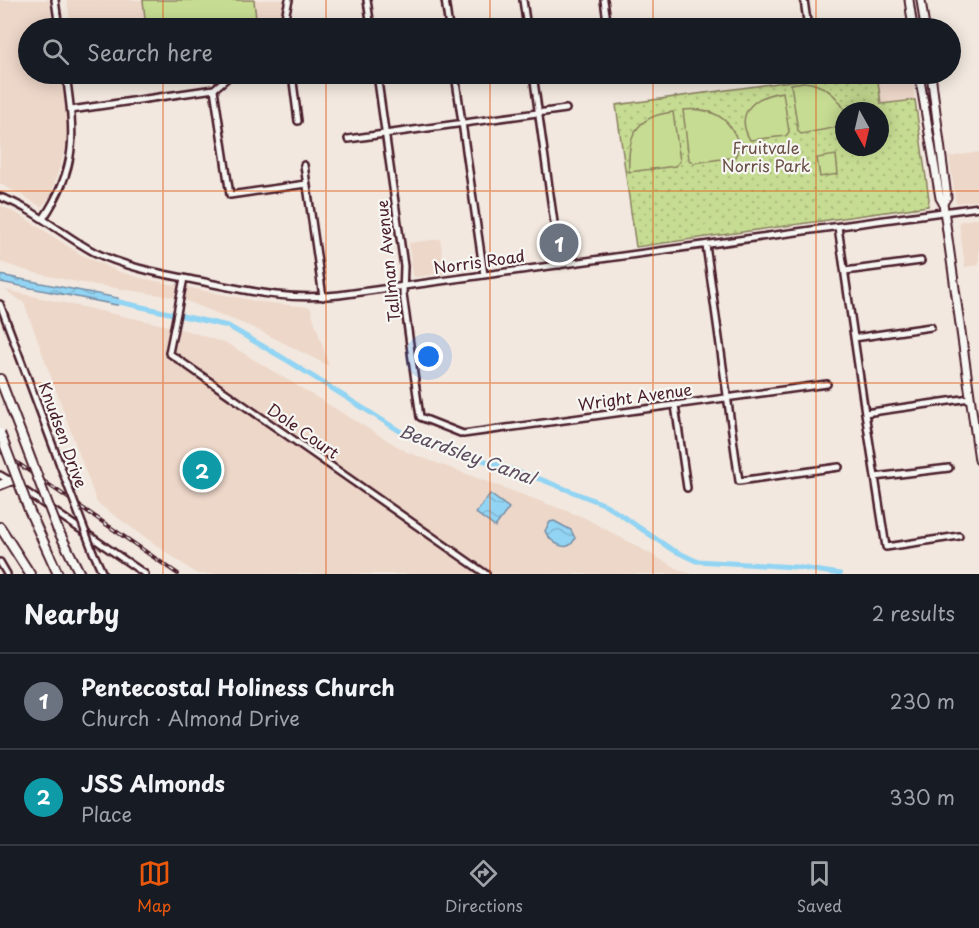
<!DOCTYPE html>
<meta charset="utf-8">
<style>
body{margin:0;font-family:"Playpen Sans",sans-serif;background:#20242c;color:#f1f3f6}
.compass{position:absolute;left:835px;top:102px;width:54px;height:54px;border-radius:50%;background:#171b24;box-shadow:0 3px 15px #0003;rotate:172deg}
.you{position:absolute;left:429px;top:357px;width:21px;height:21px;margin:-15px;border:4px solid #fff;border-radius:50%;background:#1a73e8;box-shadow:0 0 0 9px #1a73e833}
.badge{display:grid;place-items:center;width:39px;height:39px;border-radius:50%;background:#ea580c;color:#fff;font-size:20px;font-weight:700}
.pin{position:absolute;translate:-50% -50%;border:3px solid #fff;box-shadow:0 2px 6px #0006}
.list{margin:0;padding:0;list-style:none}
h2{display:flex;justify-content:space-between;align-items:center;height:78px;margin:0;padding:0 24px;font-size:26px}
h2 small{font-size:20px;font-weight:400;color:#9ea1a6}
.list li{display:grid;grid-template-columns:39px 1fr auto;gap:18px;align-items:center;box-sizing:border-box;height:96px;padding:0 24px;border-top:2px solid #363941}
.list b{display:block;font-size:22px;white-space:nowrap}
.list p{margin:0;font-size:20px;white-space:nowrap;color:#9ea1a6}
.list em{font-size:20px;font-style:normal;color:#9ea1a6}
.icon{flex:none;width:33px;height:33px;fill:none;stroke:currentColor;stroke-width:2;stroke-linecap:round;stroke-linejoin:round}
.map{position:relative;flex:none;width:979px;height:574px;overflow:hidden}
.search{position:absolute;background:#171b24;box-shadow:0 3px 15px #0003;left:18px;right:18px;top:18px;height:66px;display:flex;align-items:center;gap:15px;box-sizing:border-box;padding:0 21px;border-radius:33px;color:#9ea1a6;font-size:22px}
.sheet{height:270px;background:#171b24}
nav{display:flex;justify-content:space-around;align-items:center;box-sizing:border-box;height:84px;border-top:2px solid #363941;background:#171b24;font-size:16px;color:#9ea1a6}
nav a{display:grid;justify-items:center;gap:3px}
nav .on{color:#ea580c}
.map>svg:first-child{display:block}
.built{fill:#edd7c9}
.park{fill:url(#park-dots);stroke:#887e5e;stroke-width:1.5;fill-rule:evenodd}
.pitch{fill:#c6dc92;stroke:#887e5e;stroke-width:1.5}
.water{fill:url(#water-waves);stroke:#758ca3;stroke-width:1.5}
.lines{fill:none;stroke-linecap:round;stroke-linejoin:round}
.canal{stroke:#92d4f3;stroke-width:5}
.minor-casing{stroke:#4a1f2b;stroke-width:10}
.major-casing{stroke:#4a1f2b;stroke-width:11}
.highway-casing{stroke:#4a1f2b;stroke-width:12}
.minor{stroke:#f6f6f2;stroke-width:5}
.major{stroke:#f6f6f2;stroke-width:7}
.highway{stroke:#f6f6f2;stroke-width:8}
.rail-casing{stroke:#4a1f2b;stroke-width:4}
.rail{stroke:#f6f6f2;stroke-width:1.5;stroke-dasharray:4.5;stroke-linecap:butt}
.minor-bridge-casing{stroke:#4a1f2b;stroke-width:10;stroke-linecap:butt}
.highway-bridge-casing{stroke:#4a1f2b;stroke-width:12;stroke-linecap:butt}
.minor-bridge{stroke:#f6f6f2;stroke-width:5}
.highway-bridge{stroke:#f6f6f2;stroke-width:8}
.grid{fill:none;stroke:#e0560e;stroke-width:1.5;stroke-opacity:0.55}
.labels{text-anchor:middle;stroke-width:4.5;stroke-linejoin:round;paint-order:stroke}
.park-label{font-size:16px;fill:#694e45;stroke:#f6f6f2}
.street-label{font-size:16px;fill:#4a1f2b;stroke:#f6f6f2}
.water-label{font-size:18px;font-style:italic;fill:#5c4c5d;stroke:#f6f6f2}
</style>
<div class="map">
<svg width="979" height="574" viewBox="0 0 979 574">
<defs>
<pattern id="park-dots" width="8" height="8" patternUnits="userSpaceOnUse" patternTransform="scale(1.5)"><rect width="8" height="8" fill="#c6dc92"/><path d="M2 2h.1M6 6h.1" fill="none" stroke="#acbc7e" stroke-width="1.8" stroke-linecap="round"/></pattern>
<pattern id="water-waves" width="16" height="10" patternUnits="userSpaceOnUse" patternTransform="scale(1.5)"><rect width="16" height="10" fill="#92d4f3"/><path d="M0 5q4-4 8 0t8 0" fill="none" stroke="#7fb6d0"/></pattern>
</defs>
<rect width="100%" height="100%" fill="#f2e8df"/>
<filter id="ink" filterUnits="userSpaceOnUse"><feTurbulence type="fractalNoise" baseFrequency=".0167" numOctaves="2"/><feDisplacementMap in="SourceGraphic" scale="12" xChannelSelector="R" yChannelSelector="G"/><feConvolveMatrix kernelMatrix="1 2 1 2 8 2 1 2 1" color-interpolation-filters="sRGB"/></filter>
<g filter="url(#ink)">
<path class="built" d="M0,0H49L53,28H28V74H60L66,111L67,144L50,197L41,207L20,194L0,184Z
M67,0H289L293,28H71Z
M877,74H912L915,100L881,104Z
M979,152V200L956,203L949,157Z
M0,205L25,218L80,254L117,271L141,278L260,302L310,307L329,366L254,328L179,298L77,282L31,272L0,262Z
M979,218V265L965,267L959,223L961,221Z
M440,239L445,273L416,277L414,276L412,274L409,243Z
M5,290L168,326L188,331L228,344L407,452L583,517L682,571L693,574H197L97,503L24,303Z"/>
<path class="park" d="M844,74H877L881,104L915,100L929,199L928,206L636,247L616,105ZM844,111H880V147H844Z"/>
<path class="pitch" d="M143,0H254L257,28H146Z
M804,82C823,84 837,95 845,111H844V126L801,134L798,131L791,84Z
M783,92L789,132L786,136L750,140C733,111 757,95 783,92Z
M683,110C704,108 724,113 734,133C739,142 740,148 735,157L694,163L689,160Z
M673,112L680,161L676,166L629,172C627,137 635,116 673,112Z
M836,155L838,174L820,177L817,158Z"/>
<path class="water" d="M0,275L118,298L117,305L0,282Z
M490,494L509,508L495,527L476,513Z
M554,521L571,530L575,538C569,555 550,543 545,531L550,522Z"/>
<g class="lines">
<path class="canal" d="M110,300L228,326L285,359L406,435L540,479L606,505L671,549L696,561L795,567L840,574"/>
<defs>
<path id="minor" d="M55,0L59,28
M367,0L371,28
M445,0L449,28
M523,0L527,28
M604,0L608,28
M804,0L808,28
M285,28V17L289,0
M878,28L888,27
M292,74L298,121
M377,74L404,266L403,294L420,417L463,434L827,384
M455,74L484,275
M533,74L560,265
M214,89L230,195L306,184
M214,89L232,74
M71,110L214,89
M348,139L566,109
M304,165L323,297
M0,197C35,209 62,235 94,252C127,268 164,274 199,281C249,291 288,301 339,295L979,207
M43,219C79,166 74,133 66,74
M838,227L865,413L886,547L959,536
M706,245L739,481L839,467
M845,271L921,261
M184,278L169,353L486,574
M0,304L60,465
M854,338L931,327
M675,405L687,488
M865,413L970,398
M0,475L12,482
M875,477L949,468
M22,489L145,574
M93,552L103,574
M0,562L7,574"/>
<path id="major" d="M909,0L913,28
M921,0L925,28
M919,74L940,198L943,203L979,460
M931,74L947,197L943,203"/>
<path id="highway" d="M0,379L28,452
M0,485L10,481
M29,510L58,574
M0,527L30,574
M57,528L80,574"/>
</defs>
<use href="#minor" class="minor-casing"/>
<use href="#major" class="major-casing"/>
<use href="#highway" class="highway-casing"/>
<use href="#minor" class="minor"/>
<use href="#major" class="major"/>
<use href="#highway" class="highway"/>
<defs>
<path id="rail" d="M0,451L178,574"/>
</defs>
<use href="#rail" class="rail-casing"/>
<use href="#rail" class="rail"/>
<defs>
<path id="minor-bridge" d="M60,465L93,552"/>
<path id="highway-bridge" d="M0,433L29,510
M28,452L57,528"/>
</defs>
<use href="#minor-bridge" class="minor-bridge-casing"/>
<use href="#highway-bridge" class="highway-bridge-casing"/>
<use href="#minor-bridge" class="minor-bridge"/>
<use href="#highway-bridge" class="highway-bridge"/>
</g>
</g>
<path class="grid" d="M163,0V28M326,0V28M490,0V28M653,0V28M816,0V28M163,74V574M326,74V574M490,74V574M653,74V574M816,74V574M0,191H979M0,383H979"/>
<g class="labels">
<g class="park-label">
<text x="766" y="154">Fruitvale<tspan x="766" dy="18">Norris Park</tspan></text>
</g>
<g class="street-label">
<text transform="translate(388 261) rotate(-96)" y="6">Tallman Avenue</text>
<text transform="translate(479 262) rotate(-8)" y="6">Norris Road</text>
<text transform="translate(635 397) rotate(-8)" y="6">Wright Avenue</text>
<text transform="translate(303 431) rotate(35)" y="6">Dole Court</text>
<text transform="translate(63 435) rotate(70)" y="6">Knudsen Drive</text>
</g>
<g class="water-label">
<text transform="translate(467 455) rotate(20)" y="6">Beardsley Canal</text>
</g>
</g>
</svg>
<svg class="compass" viewBox="-18 -18 36 36"><path d="M0-13l5 13h-10z" fill="#e53935"/><path d="M0 13l5-13h-10z" fill="#9ea1a6"/></svg>
<div class="you"></div>
<div class="pin badge" style="left:559px;top:243px;background:#6b7280">1</div>
<div class="pin badge" style="left:202px;top:470px;background:#0f9aa8">2</div>
<div class="search"><svg class="icon" aria-label="search" viewBox="0 0 24 24"><circle cx="10" cy="10" r="6"/><path d="M15 15l6 6"/></svg>Search here</div>
</div>
<section class="sheet">
<h2>Nearby<small>2 results</small></h2>
<ul class="list">
<li><span class="badge" style="background:#6b7280">1</span><div><b>Pentecostal Holiness Church</b><p>Church · Almond Drive</p></div><em>230 m</em></li>
<li><span class="badge" style="background:#0f9aa8">2</span><div><b>JSS Almonds</b><p>Place</p></div><em>330 m</em></li>
</ul>
</section>
<nav>
<a class="on"><svg class="icon" aria-label="map" viewBox="0 0 24 24"><path d="M3 6l6-2 6 2 6-2v14l-6 2-6-2-6 2zM9 4v14M15 6v14"/></svg>Map</a>
<a><svg class="icon" aria-label="directions" viewBox="0 0 24 24"><path d="M12 3l9 9-9 9-9-9zM9 14v-3h6M13 9l2 2-2 2"/></svg>Directions</a>
<a><svg class="icon" aria-label="saved" viewBox="0 0 24 24"><path d="M7 4h10v16l-5-4-5 4z"/></svg>Saved</a>
</nav>
